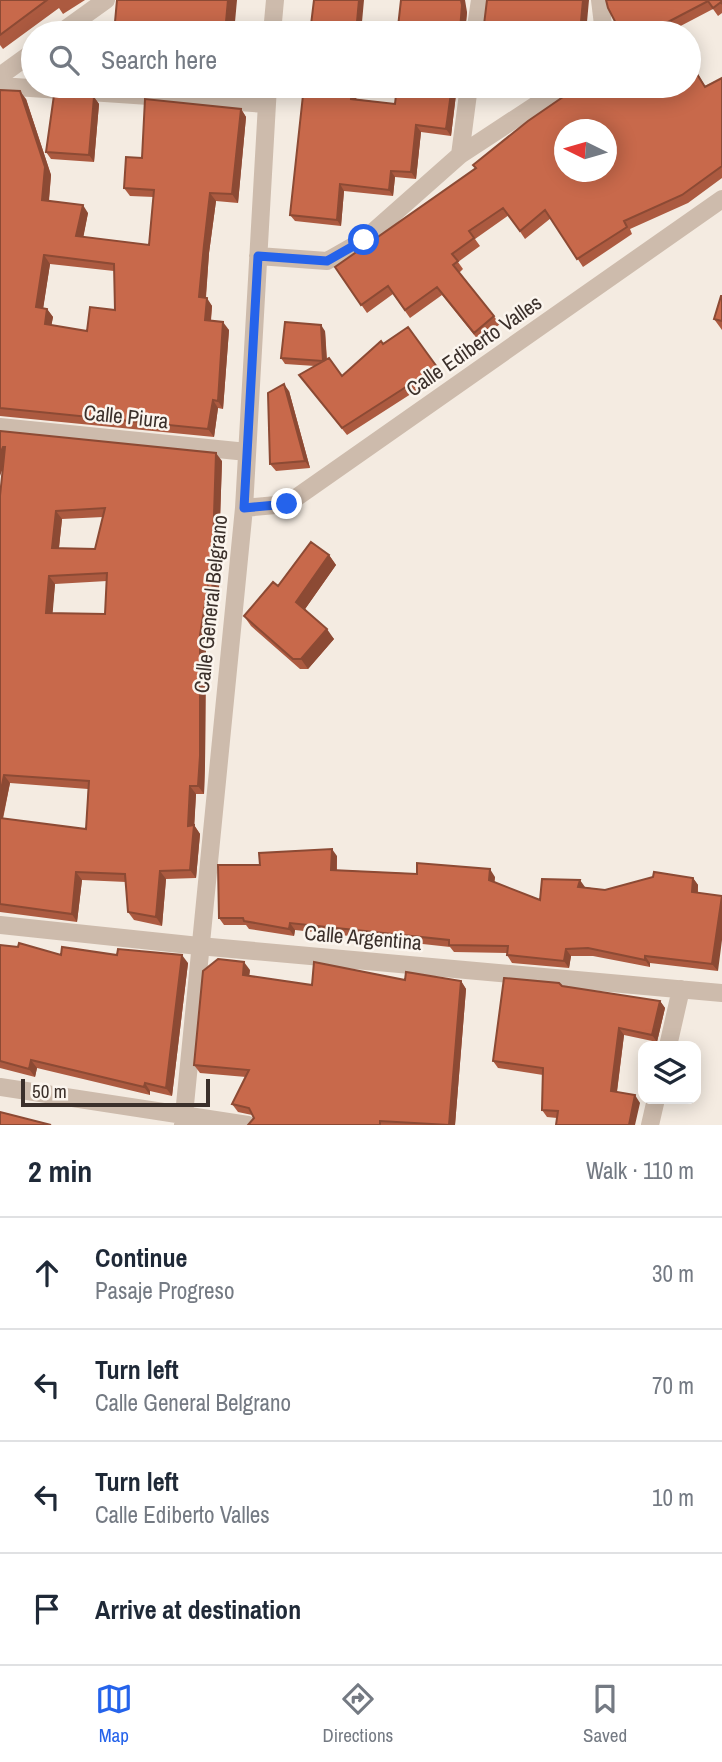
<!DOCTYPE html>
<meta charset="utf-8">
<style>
body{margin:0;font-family:"Archivo Narrow",sans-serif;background:#f6f6f7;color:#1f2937}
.controls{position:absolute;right:21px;bottom:21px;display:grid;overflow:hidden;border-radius:14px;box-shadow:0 4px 18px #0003}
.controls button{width:63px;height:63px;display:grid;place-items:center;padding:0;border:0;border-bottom:2px solid #e0e1e3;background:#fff;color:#1f2937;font:35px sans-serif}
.compass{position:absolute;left:554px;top:119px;width:63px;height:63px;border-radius:50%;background:#fff;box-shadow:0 4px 18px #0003;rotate:275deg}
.scale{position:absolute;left:21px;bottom:18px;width:189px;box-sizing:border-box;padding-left:7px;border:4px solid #3b302b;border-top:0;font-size:19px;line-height:24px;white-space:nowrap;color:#3b302b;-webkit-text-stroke:5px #fbf5ee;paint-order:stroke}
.stop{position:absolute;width:21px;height:21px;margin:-16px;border:5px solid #2563eb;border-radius:50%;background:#fff}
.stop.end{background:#2563eb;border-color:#fff;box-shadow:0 2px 7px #0008}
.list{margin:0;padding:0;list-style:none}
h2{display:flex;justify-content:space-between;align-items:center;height:91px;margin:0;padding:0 28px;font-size:30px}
h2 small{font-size:23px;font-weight:400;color:#747a83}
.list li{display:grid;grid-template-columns:46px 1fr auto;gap:21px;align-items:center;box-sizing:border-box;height:112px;padding:0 28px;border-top:2px solid #e0e1e3}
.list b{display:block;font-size:26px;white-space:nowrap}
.list p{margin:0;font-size:23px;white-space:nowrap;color:#747a83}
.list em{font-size:23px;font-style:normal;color:#747a83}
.icon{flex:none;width:38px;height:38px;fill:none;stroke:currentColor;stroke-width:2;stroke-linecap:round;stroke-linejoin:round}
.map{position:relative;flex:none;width:722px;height:1125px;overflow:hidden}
.search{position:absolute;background:#fff;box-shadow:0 4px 18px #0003;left:21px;right:21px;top:21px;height:77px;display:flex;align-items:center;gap:18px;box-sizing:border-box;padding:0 24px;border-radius:38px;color:#747a83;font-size:26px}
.sheet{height:539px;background:#fff}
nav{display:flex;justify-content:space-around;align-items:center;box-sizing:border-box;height:98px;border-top:2px solid #e0e1e3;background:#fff;font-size:19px;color:#747a83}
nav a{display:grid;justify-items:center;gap:4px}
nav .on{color:#2563eb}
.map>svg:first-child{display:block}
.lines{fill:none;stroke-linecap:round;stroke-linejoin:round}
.street{stroke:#cdbbac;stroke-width:18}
.wall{fill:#ac5a40;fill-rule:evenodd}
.shaded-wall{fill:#8c4a34}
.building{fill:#c8694b;stroke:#8c4a34;stroke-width:2;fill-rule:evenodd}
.route{stroke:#2563eb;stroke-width:9}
.labels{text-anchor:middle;stroke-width:5;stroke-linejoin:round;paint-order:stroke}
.street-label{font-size:21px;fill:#3b302b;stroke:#fbf5ee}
</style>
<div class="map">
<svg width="722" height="1125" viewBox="0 0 722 1125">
<rect width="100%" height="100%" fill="#f4ebe1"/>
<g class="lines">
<path class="street" d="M600,0L604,33
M60,33L106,0
M272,33L275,0
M475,33L480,0
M0,76L33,52
M0,86L267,104
M460,155L469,86
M258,256L327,261L364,240L460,155L565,86
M0,427L247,452
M244,508L287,504L722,199
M0,925L199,946L722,993
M668,1046L681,989
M0,1087L248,1125
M183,1125L244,508L268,86
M650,1125L656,1099"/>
</g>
<path class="wall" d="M0,0H85L63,14L59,8L3,49L0,45Z
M606,0H722V13L718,16L713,9L671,31L673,33H621Z
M467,12L465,33H402L398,27Z
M689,59L705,86L722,78V178L688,203L630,229L632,234L583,267L551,218L525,239L509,215L475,239L480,246L458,262L463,269L459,273L500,324L479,341L442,295L410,318L393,294L367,313L335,267Z
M165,86H230L229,90Z
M357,86L356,99L395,104L457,86L451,136L421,132L416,179L395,177L393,196L344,191L341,226L295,221L290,215Z
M0,90L26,99L51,175L49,201L88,213L83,237L149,245L154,197L130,196L124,188L142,158L241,109L246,117L238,203L216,201L209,253L206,298L212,306L211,321L229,330L223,409L218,408L214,437L0,416ZM50,264L114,271L115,310L87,331L51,326L53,317L47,309L43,308Z
M94,97L99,104L94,162L51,159L46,152Z
M722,296V330L714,319Z
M408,327L442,374L347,435L299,375L315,366L285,364L281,358L325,331L327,359L342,376L383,344Z
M289,391L310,468L276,471L270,464Z
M0,431L222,461L219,550L222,554L218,598L213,594L206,643L205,764L204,794H196L194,825L200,834L196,878L166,879L162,926L134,920L128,912L126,882L82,880L77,922L0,912V495L3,469ZM103,517L95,549L59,548L62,519ZM107,581L105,614L52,613L55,584ZM10,783L88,789L86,829L3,819Z
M329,555L336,565L305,609L334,639L308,669H300L251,626L244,616L278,586Z
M337,856V870L495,877L494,882L540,900L585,887L605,890L693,878L698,885V892L718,971L650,963V967L593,956H571L569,968L512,963L507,955V953L454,952L450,947L295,930L294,936L249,929L246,925H224L219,918L260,865Z
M0,945L61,955L188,963L172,1096L150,1091V1095L37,1068L35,1077L0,1068Z
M250,970L249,976L312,985L405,980L461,981L466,989L455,1125H248L254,1118L252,1115L238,1112L232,1104L246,1077L200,1073L194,1065Z
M562,986L660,1001L665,1008L657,1042L624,1035L617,1092L640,1103L557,1118L547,1117L542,1110L543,1075L498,1068L493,1061Z"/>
<path class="shaded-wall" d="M228,0H237L234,33H225Z
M359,0H364L361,33H356Z
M461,0H465L467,12L465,33H462L460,30Z
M583,0H589L586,33H580Z
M352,86H357L356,105L351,99Z
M452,86H457L451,136L446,129Z
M20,91L26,99L51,175L48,209L42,200Z
M94,97L99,104L94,162L89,155Z
M241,109L246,117L238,203L232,194Z
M416,125L421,132L416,179L411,172Z
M391,171L395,177L393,196L389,190Z
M340,184L344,191L341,226L337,220Z
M210,193L216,201L209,253L205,306L199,297L204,245Z
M83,205L88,213L82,244L76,236Z
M44,255L50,264L42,316L36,307Z
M207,298L212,306L210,328L205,320Z
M47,309L53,317L50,333L45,324Z
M223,322L229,330L223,409L218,401Z
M321,325L325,331L327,367L323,361Z
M284,384L289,391L310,468L305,461Z
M213,400L218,408L214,437L208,429Z
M3,447L8,455L0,476V454Z
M216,453L222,461L219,550L222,554L218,598L212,590Z
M56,511L62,519L58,556L52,548Z
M329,555L336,565L303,612L296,602Z
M49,576L55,584L52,621L46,613Z
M208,586L213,594L206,643L205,764L204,794L198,786L200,635Z
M327,629L334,639L308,669L301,659Z
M4,775L10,783L1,826L0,824V795Z
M190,786L196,794L194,831V825L200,834L196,878L190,870L188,826Z
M332,849L337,856L336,877L331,870Z
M490,869L495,877L494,887L489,880Z
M160,871L166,879L162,926L156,917Z
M76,872L82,880L77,922L72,914Z
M693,878L698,885L697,899L692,892Z
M580,880L585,887H578Z
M722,897V940L718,971L712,964Z
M290,923L295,930L294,936L289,929Z
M566,949L571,956L569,968L564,961Z
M182,955L188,963L172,1096L166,1088Z
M645,956L650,963V967L645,960Z
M244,962L250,970L248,983L243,975Z
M461,981L466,989L455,1125H449Z
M660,1001L665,1008L657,1042L652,1035Z
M619,1028L624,1035L616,1098L611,1091Z
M31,1060L37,1068L35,1077L29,1069Z
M145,1083L150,1091V1095L144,1087Z
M635,1095L640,1103L635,1125H629Z"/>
<path class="building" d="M0,0H47L0,35Z
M117,0H228L225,33H114Z
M314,0H359L356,33H310Z
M401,0H461L462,5L460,30L463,33H414V29L398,27Z
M487,0H583L580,33H483Z
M606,0H722V4L721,2L713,8L708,1L666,23L672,33H621L608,8Z
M689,61L705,87L722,78V166L682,195L624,221L627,227L577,259L545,210L520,231L503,208L469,231L474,238L452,254L458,261L453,265L494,316L474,333L437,287L405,310L388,286L361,305L335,267L476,168L473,165L528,121L579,86H689ZM564,130H606V172H564Z
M304,86H352L351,99L395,104L397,86H452L446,129L416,125L411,172L391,171L389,190L340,184L337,220L290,215Z
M0,90L20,91L45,167L42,200L83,205L76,236L149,245L154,190L124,188L126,157L142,158L145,99L241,109L232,194L210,193L204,245L199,297L207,298L205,320L223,322L218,401L213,400L208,429L0,408ZM44,255L114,264L115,310L90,307L87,331L45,324L47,309L36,307Z
M54,95L94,97L89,155L46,152Z
M721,296H722V321L714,319Z
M285,322L321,325L323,361L281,358Z
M408,327L437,367L342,428L299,375L329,358L342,376L381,341L383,344Z
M284,384L305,461L270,464L268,393Z
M0,431L216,453L213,546H216L212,590L208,586L200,635V756L198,786H190L188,826L194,825L190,870L160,871L156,917L128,912L125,874L76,872L72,914L0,904V818L86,829L89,781L4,775L0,795V496L5,447H3L0,454ZM105,508L95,549L52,548L56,511ZM107,573L105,614L46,613L49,576Z
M311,542L329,555L296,602L327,629L301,659H293L244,616L273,582L278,586Z
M332,849L331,870L417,874V863L490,869L489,880L540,900L542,879L580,880L578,887L605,890L653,877L654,872L693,878L692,892L722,896L712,964L645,956V960L588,948L566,949L564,961L507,955L508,946L449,945V940L290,923L289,929L244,921L243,918H219L218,865H260L259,853Z
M19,943L61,955L62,947L117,955L118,949L182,955L166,1088L145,1083L144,1087L31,1060L29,1069L0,1061V945L18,947Z
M218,959L244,962L243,975L312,985L314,962L405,980L406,972L461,981L449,1125L380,1121V1125H248L254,1118L249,1108L232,1104L249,1070L194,1065L203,971Z
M504,978L559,983L562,986L660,1001L652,1035L619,1028L611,1091L635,1095L629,1125H556L558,1111L542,1110L543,1068L493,1061Z
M0,1112L51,1125H0Z"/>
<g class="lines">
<path class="route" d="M287,504L244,508L258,256L327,261L364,240"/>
</g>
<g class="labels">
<g class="street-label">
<text transform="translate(474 346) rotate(-35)" y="7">Calle Ediberto Valles</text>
<text transform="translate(126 417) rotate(6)" y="7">Calle Piura</text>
<text transform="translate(211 604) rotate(-84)" y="7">Calle General Belgrano</text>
<text transform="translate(363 938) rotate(5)" y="7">Calle Argentina</text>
</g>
</g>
</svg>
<div class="controls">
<button><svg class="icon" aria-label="layers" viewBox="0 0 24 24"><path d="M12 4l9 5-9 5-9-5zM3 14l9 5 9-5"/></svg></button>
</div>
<svg class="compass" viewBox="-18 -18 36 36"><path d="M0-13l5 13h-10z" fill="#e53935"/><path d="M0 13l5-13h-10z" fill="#747a83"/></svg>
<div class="scale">50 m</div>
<div class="stop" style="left:364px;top:240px"></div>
<div class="stop end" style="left:287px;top:504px"></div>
<div class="search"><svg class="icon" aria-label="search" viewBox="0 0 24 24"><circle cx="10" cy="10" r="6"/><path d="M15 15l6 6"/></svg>Search here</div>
</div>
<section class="sheet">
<h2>2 min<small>Walk · 110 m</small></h2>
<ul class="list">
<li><svg class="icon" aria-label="ahead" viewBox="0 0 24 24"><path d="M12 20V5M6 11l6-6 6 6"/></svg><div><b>Continue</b><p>Pasaje Progreso</p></div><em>30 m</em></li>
<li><svg class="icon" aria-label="left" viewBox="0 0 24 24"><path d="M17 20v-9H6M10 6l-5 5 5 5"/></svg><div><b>Turn left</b><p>Calle General Belgrano</p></div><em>70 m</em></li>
<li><svg class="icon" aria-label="left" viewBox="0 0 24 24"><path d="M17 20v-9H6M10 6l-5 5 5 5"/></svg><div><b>Turn left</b><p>Calle Ediberto Valles</p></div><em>10 m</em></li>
<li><svg class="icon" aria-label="arrive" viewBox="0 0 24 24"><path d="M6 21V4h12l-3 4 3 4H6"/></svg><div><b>Arrive at destination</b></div></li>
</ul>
</section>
<nav>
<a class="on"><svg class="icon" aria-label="map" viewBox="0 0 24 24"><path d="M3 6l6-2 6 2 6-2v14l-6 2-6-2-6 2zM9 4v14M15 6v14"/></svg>Map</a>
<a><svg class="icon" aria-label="directions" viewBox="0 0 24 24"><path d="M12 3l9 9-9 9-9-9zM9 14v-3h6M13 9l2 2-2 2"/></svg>Directions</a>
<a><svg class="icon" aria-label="saved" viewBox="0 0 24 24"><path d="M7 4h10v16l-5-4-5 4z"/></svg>Saved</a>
</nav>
